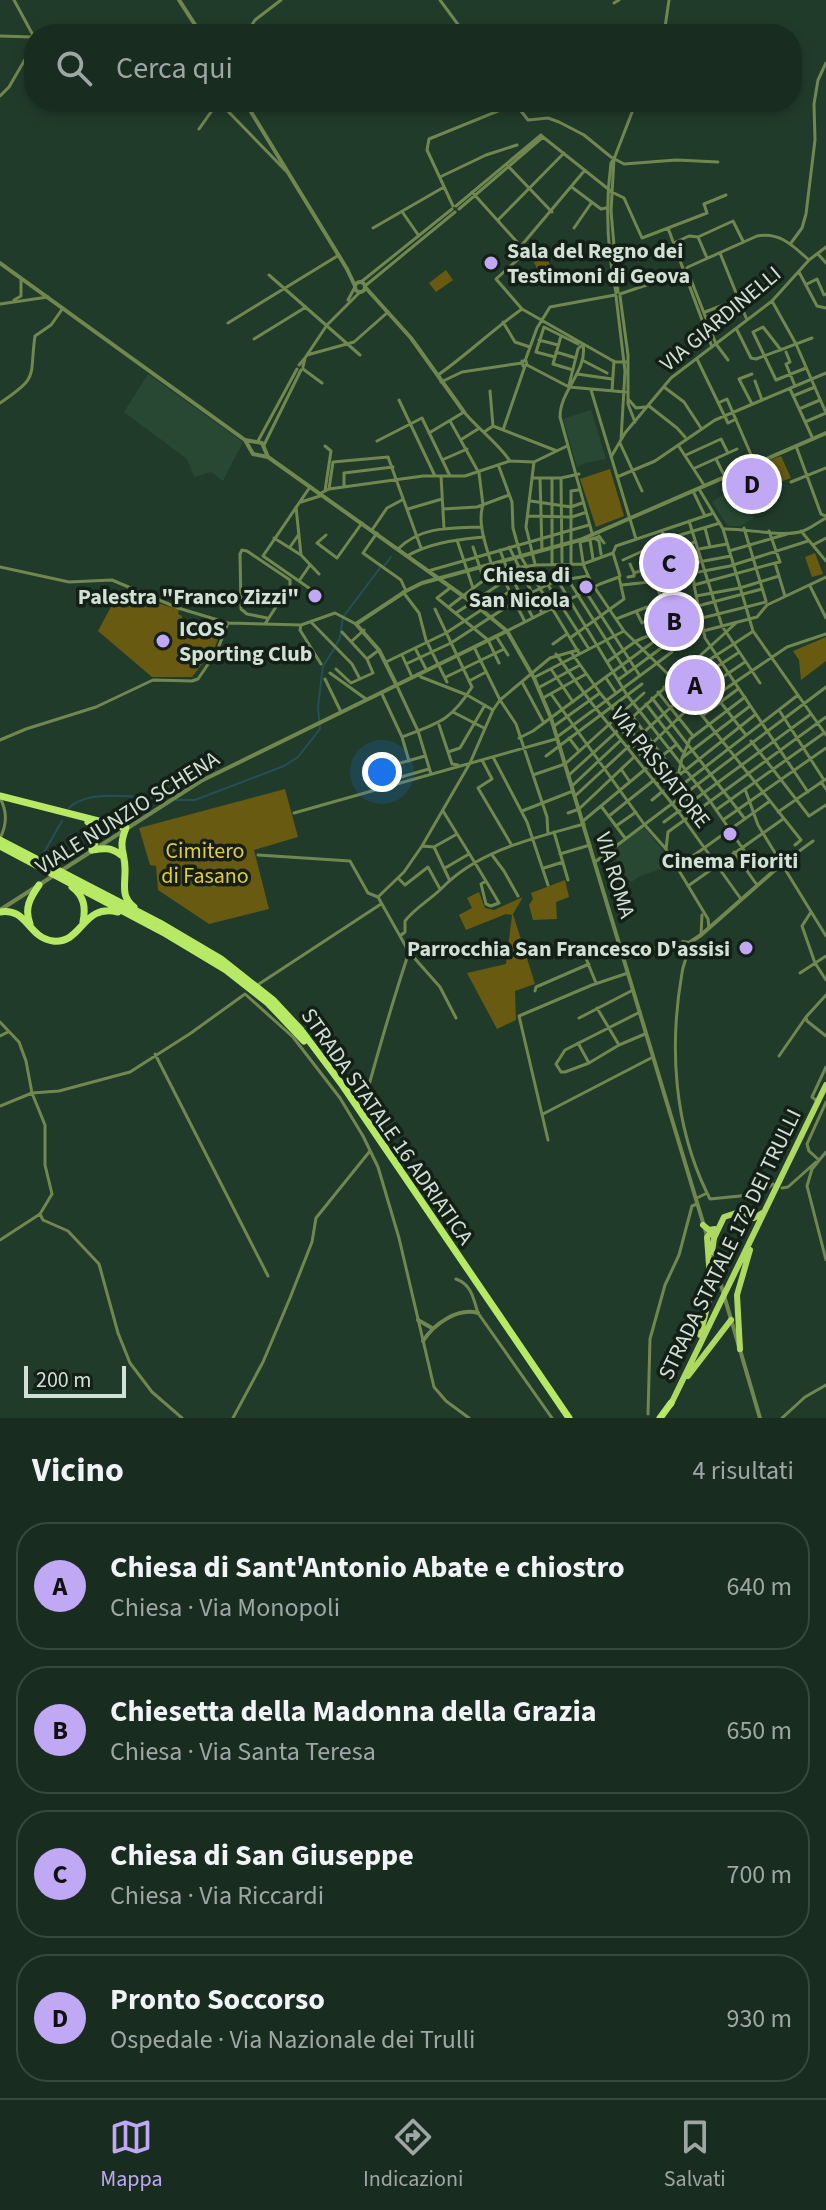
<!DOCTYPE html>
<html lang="it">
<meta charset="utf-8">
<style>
body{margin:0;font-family:"Source Sans 3",sans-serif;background:#26382d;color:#f1f3f6}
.scale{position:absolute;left:24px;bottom:20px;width:102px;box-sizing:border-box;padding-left:8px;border:4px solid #d2e1d6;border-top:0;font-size:22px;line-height:28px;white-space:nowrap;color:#d2e1d6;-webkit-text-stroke:6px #141f17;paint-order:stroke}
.you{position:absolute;left:382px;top:772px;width:28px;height:28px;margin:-20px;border:6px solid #fff;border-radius:50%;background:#1a73e8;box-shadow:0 0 0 12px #1a73e833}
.badge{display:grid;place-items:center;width:52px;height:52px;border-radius:50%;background:#c0a8f4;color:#111;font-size:26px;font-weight:700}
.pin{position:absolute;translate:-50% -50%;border:4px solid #fff;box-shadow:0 2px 8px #0006}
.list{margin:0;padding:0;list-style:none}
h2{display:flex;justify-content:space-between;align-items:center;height:104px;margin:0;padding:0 32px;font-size:34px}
h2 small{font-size:26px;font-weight:400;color:#9fa7a5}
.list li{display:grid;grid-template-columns:52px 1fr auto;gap:24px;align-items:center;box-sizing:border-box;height:128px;margin:0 16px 16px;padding:0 16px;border:2px solid #37483e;border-radius:32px}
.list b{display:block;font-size:30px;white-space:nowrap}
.list p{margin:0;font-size:26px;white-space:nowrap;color:#9fa7a5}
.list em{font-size:26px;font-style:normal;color:#9fa7a5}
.icon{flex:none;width:44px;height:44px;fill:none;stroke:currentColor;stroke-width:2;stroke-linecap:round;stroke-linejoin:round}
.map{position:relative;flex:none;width:826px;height:1418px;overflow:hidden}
.search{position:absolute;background:#192c20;box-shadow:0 4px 12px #0003;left:24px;right:24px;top:24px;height:88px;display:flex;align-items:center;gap:20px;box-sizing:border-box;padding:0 28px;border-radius:32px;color:#9fa7a5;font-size:30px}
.sheet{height:680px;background:#192c20}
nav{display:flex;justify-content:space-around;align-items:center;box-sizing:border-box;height:112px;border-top:2px solid #37483e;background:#192c20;font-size:22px;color:#9fa7a5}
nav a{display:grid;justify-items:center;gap:4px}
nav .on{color:#c0a8f4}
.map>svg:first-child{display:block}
.built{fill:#284834}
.green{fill:#685a10}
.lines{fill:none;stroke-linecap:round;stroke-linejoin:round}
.stream{stroke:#254f57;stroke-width:2}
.minor-tunnel{stroke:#3c5444;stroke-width:3;stroke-dasharray:3 1.5;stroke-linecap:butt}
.minor{stroke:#718750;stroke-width:3}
.tertiary{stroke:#718750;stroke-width:4}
.primary{stroke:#add962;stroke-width:6}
.trunk{stroke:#b8e964;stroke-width:7}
.poi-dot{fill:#c0a8f4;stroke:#141f17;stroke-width:3}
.labels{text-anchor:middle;stroke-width:7;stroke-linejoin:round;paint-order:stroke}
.poi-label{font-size:22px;font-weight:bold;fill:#d2e1d6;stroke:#141f17;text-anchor:end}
.street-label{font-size:22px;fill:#d2e1d6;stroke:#141f17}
.park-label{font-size:22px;fill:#e4ca41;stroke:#141f17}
</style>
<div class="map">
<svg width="826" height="1418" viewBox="0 0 826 1418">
<rect width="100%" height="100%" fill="#213b2a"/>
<path class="built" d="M148,374L243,442L223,481L211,472L194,477L187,459L124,412Z
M591,410L606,459L585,463L577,467L563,419Z
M759,465L764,510L752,511L754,518L741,526H728L712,502L723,494L721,490L724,488L721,481L745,479L743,472Z
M643,826L665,853L663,868L640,876L631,882L614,863L617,861L610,852Z"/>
<path class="green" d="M543,251L553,271L541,276L531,257Z
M446,270L453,280L436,292L429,283Z
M781,456L791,478L775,484L770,460Z
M610,469L624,516L596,527L580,479Z
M815,553L823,574L812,577L805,557Z
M124,592L179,610L178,614L182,616V620L221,632L214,649L192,677H152L98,631L113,603Z
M826,637V661L801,680L799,660L793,651Z
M285,789L298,837L254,850L269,909L209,924L158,890L156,866L150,865L139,828Z
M565,880L569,897L556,902L557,919L533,920L529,905L533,899L531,893Z
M479,892L485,908L494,910L523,897L513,914L535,984L515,991L516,1020L497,1029L467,973L506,964L512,915L506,914L466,930L459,915L472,908L467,898Z"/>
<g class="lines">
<path class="stream" d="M384,566L391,557
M336,645L340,638L343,617L380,568
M176,800H195L284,766L298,757L320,729L318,707L323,666L334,649
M69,808C87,788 140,798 166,799
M42,856L62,821"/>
<path class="minor-tunnel" d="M687,557L691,567
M659,615L661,614"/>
<path class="minor" d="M14,0L34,37
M440,0L465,34
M614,3L619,0
M246,34L255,20L281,0
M664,34L669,0
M0,36L32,37
M0,96L9,87L34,44
M219,102L286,171
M514,102L528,120L548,118L559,122L584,135L611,157L624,164L676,160L718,162
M199,129L218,102
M543,137L612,192L624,198L642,238L707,213L704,204L726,195
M614,159L611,211L618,292
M508,166L552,212
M440,177L486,155L517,145
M573,188L601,209L606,208
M472,192L526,252L496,279L522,309L615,362H628
M453,206L427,150L429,139L515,104
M456,206L541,135L543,137
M459,209L543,137
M403,213L419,236
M499,219L564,153
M373,228L444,187
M574,228L592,202
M668,228L712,347
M698,237L707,258
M674,243L689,236L698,237L733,221L743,241
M791,243L802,228L806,214L815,140L814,104L818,80L826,63
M521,246L585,170
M720,253L747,320
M818,254L826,263
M685,270L688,272L716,344L728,360
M799,272L817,306L826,308
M269,275L360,355
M361,282L452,209
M807,284L817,279L824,295L826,294
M365,286L455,212
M616,293C607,249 605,207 611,163L614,159L636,102
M620,294L682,273L688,267L757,236C780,232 792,245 809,260
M616,296L625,371L621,440
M620,296L628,355V404L635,422
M14,300L21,296V280
M348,300L355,287
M772,301L796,344L826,413
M0,304L48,297
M705,312L739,299
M503,322L515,342L530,347
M228,323L339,255
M737,330L751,358L756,359L812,338
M561,336L553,364L573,370
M254,339L306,307
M539,340L558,345
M583,344C588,371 560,390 560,417L592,533
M781,350L763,327L753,332L776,380L806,368
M556,352L576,358
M786,352L790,362L786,364L795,386
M307,355L354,342L388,312
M555,357L536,352L544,327L578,344
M305,358L327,325L360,292
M697,359L728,423L736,419
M582,360L607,373
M522,361H526L527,365L523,366Z
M525,361L537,328L550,307L615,295
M299,365L305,358L303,367
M527,365L569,387L625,392
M303,369L322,383
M577,374L612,379
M752,374L739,379L752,404
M438,375C468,354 492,330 522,309
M755,381L762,400
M441,382L462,372L522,363
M569,385L578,349L583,344
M664,387L684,402L701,428
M790,389L813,439
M591,390L636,539
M490,391L493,426
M612,391L614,361
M793,396L815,387
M399,400L435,476
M629,400L636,408L645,407
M0,403C40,376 29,378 35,336L51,325L63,308
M718,403L727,399L755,464
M649,406L677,428L685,437
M799,409L820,400
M450,421L479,473L483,505C477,523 486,545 491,563
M805,422L826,413
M503,430L525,366
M484,432L493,426L557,451
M429,433L464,412C479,430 497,442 510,461
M462,439L478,429
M258,441L297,369
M377,441L422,418L450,476
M620,443L642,491
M264,445L301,370
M678,445L704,485
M325,446L331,451L325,491
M796,446L821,514L826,516
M686,455L721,439L728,453
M611,457L625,433L671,378L772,301L809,260L826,247
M716,459L725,477
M442,460L467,449
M534,462L526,527L535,564
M499,467L512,502L513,528L521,557L579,653
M695,468L737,449
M441,476L444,528
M617,477L655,461L715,420L826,373
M533,478H561L579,474
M540,478L542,550
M561,478L562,562
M791,482L826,468
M344,487V473L393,467
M329,489L333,462L388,457L421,548
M699,489L723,529L753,631L826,735
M693,491L705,516
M321,493L329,489L423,476H465L510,461L534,462L567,446
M531,501L571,507L582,503
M301,502L320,496
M296,507L301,555
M408,509L442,499
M443,509L477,507L509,495
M528,516L572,517L584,513
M689,521L722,626L760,683
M705,528L710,547
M744,528L766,601
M723,529C746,528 782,538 803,531C811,528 818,522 826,518
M372,530L387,508L402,500
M661,531L676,549L688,554L693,563L694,585L705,638L808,792
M769,531L780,562L775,563L785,596
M801,531L826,561
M377,533L363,553L401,580L406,591
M326,535L317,543L337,558L362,523
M599,536L604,543
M274,538L301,555L319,574
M594,538L599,541L601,554
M667,539L720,523
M457,540L473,588
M590,540L593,559
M655,542L658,548L655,550C664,557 674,586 673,598L680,601
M813,545L826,538
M290,547L299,534
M473,547L484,580
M509,547L542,613
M398,549C421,526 451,528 482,527
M676,549L695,542
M699,549L727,544
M500,550L507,569L533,618
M729,551L787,534
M613,553L616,546L711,514
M613,553L620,576
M648,553L655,576
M407,556C431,542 457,540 484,537
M623,560L645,550L647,552
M571,562V491L578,490
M583,562L580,542L599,537
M693,563L731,556
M583,564L591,582L624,631L673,679L801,840L795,845
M630,564L634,573
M552,565V478
M0,567L69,582L112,580L178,608L228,623L301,625L335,613L356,624
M498,568L525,622
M498,570L536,565L583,564L613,553
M428,571L589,525
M693,573L730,566L808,541
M628,577L634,576V573L652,567
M653,579L673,623
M299,581L310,565
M558,581L627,695L710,801L752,862L744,867L734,852
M569,581L627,673
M548,585L589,649
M622,585L649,582L655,576L666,573
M694,585L775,563
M810,586L826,618
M309,588L263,556L310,487
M450,588L437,598L488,640L499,663
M403,592L419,613L426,640L447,682
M586,592L640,676
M681,594L682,612
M696,596L740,588L779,576
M522,597L556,581L588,576
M681,599L685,597L690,608
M450,606L484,580L500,575
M694,607L762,589
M456,613L503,582
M616,619L647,607L653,617L642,623L637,613
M311,622L352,664L360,679
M265,624L290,585V580L247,551L242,550L240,554L241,609L247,614L267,618
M301,625L300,630L321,664
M507,631L600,584L619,577L624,599L570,638
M703,631L757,617L767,605L826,577
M496,636L508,655
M352,641L364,630
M553,644L567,634
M474,647L500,700L516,724L547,817L548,834
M415,648L426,669
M578,650L571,652L600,693L696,810
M556,654L590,701L678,811L741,899
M402,655L412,677
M367,659L379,650
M386,662L446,633L509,592
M607,662L636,641L674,625L766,602
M690,663L746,735
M406,664L451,643L514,602
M336,669L351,683L373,673L367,659L342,632
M551,669L573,702
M695,669L752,632
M330,673L366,699
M418,674L421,677L467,695L493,710
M446,677L504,649
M535,677L624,631
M701,677L738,653
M606,678L616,693
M325,679L341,712
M618,680L668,643
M469,681L486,672
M522,682L544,723
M396,684L418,731L431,774
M664,687L684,712
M708,687L745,662
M538,688L580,665
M381,692L402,737L409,761
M658,692L693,736
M551,694L644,824L666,849L708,919L709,928
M715,696L787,647L826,634
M543,698L586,674
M652,698L745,819
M646,704L682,751
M779,710L824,780
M453,712L484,728
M632,716L676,774
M702,716L738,689
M439,725L452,764L458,765
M554,726L600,693
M620,728L649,766L677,744
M402,737C438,723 450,722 472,687L435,609
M557,737L672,652L662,630
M519,738L533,731L664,634
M569,738L579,751
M0,740L26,729L96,707L153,680L192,681L198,679L217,651L228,623
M751,741L809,816L826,805
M448,752L460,748L485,705
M641,754L693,704
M546,756L642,684
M493,757L527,822L548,885
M682,758L690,739L745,697
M482,760L492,779L478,788L511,844
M383,768L425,756
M621,769L630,782
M533,775L565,764L644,693
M569,775L736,623
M678,776L682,758L750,706
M387,781L429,769
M821,782L826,789
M675,784L678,776L756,714
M572,786L621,740
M678,788L798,695
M745,789L758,825L826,936
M575,796L684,695
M0,798C7,811 7,825 0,838
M652,800L663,791
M601,806L625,838
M716,810L824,733
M443,811C462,842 481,872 499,903L491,906L486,904L481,884L486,881
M522,811L573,791
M778,812L826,779
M294,813L556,739
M568,813L579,809L634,757
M609,816L654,780
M723,820L826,748
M583,821L649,766L660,781L658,783
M664,822L811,714
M616,826L636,812
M554,832L568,880
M422,846L434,847L457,834
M434,847L449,879
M666,849L668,832L826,717
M560,854L590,845
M258,855L350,861L368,893L378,897
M492,855L504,871L518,896
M595,862L826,687
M783,863L813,841
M445,868L469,854
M544,868L563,862
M676,868L770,801
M745,868L757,885
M398,878L405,885L428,867L440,889
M688,886L783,819
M378,897L404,872L422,846L470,763L493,710L500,700L550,658L571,652
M378,897L409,952L440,987L456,1018
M811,912L802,926L815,963L826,980
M701,935L702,915
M400,936L405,932V921C416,907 430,900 442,888C479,850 534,838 584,824
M689,949C687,957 683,965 682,973C669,1047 674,1125 707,1193
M583,951L596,983
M800,973L826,956
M259,984L381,904
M535,991L536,987L589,964
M597,1008L619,1045
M640,1012L565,1050L556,1064L561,1072H565L589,1063L619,1045L645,1034
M806,1017L807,1021L826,1036
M579,1018L633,990
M0,1022L19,1042L26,1061L32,1093L45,1125V1165L52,1194L40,1214L0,1240
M0,1036L8,1032
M578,1043L589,1063
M155,1054L268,1276
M779,1056L806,1017L826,995
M817,1101L812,1097L826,1067
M364,1103C378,1052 393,1000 409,952
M0,1106L32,1093L59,1091L130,1072L191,1033L245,994L293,1037L340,1098L363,1136L378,1167L399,1238L434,1387L446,1401L469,1418
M543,1114L653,1057
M548,1140L519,1016L592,985L628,973
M826,1152L812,1169L807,1186L826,1260
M819,1160L809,1151L807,1144L826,1102
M782,1188L788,1187L816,1162
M697,1198L707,1193L710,1199L760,1194L773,1184
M40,1214L43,1220L68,1231L99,1264L118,1333L130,1363L152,1392L182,1418
M456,1279C472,1285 473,1298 478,1313L552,1418
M648,1414L650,1339L665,1285L679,1255L692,1206L697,1204
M233,1418L263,1362L290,1298L312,1242L316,1218L370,1151
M782,1418L805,1397L826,1385"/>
<path class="tertiary" d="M179,0L201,34
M245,102L347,269L355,286
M0,263L245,440
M355 287a5 5 0 1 1 10 0a5 5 0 1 1-10 0Z
M365,287L411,338L464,412
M268,457L253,454L245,440L262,443L268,457L473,603L507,631L534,678L551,718L708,1239
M396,684L379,650L356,624L406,591L422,583L580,540L826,433
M0,910L201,781L507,631
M682,950L683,942L689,943L701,935L783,863
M682,950L689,949V943
M622,952L679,946
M711,1251L760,1418
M418,1320L432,1328
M423,1341C434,1324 458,1307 478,1313"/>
<path class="primary" d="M703,1225L709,1230L715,1229
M712,1252L714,1238L724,1217L736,1213L754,1218L764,1212
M700,1335L711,1292L707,1237L714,1230
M740,1349L737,1295L750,1250
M688,1376L731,1320
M671,1404L826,1085"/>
<path class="trunk" d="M0,796L126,828C117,850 126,852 125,872C125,886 121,897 134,907
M88,822C99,829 97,840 92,850
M0,840L160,923L221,959L273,1000L301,1030L343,1086L569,1418
M0,846L166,934L226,970L268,1003L304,1041
M92,850C104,848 111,847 121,855
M72,887C84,896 86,907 83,922
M0,912C27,907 28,938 53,941C83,944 82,903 118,912
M30,924C24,908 30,898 39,885
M660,1418L671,1403"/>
</g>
<g class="poi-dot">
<circle cx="491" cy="263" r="8"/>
<circle cx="586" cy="587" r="8"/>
<circle cx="315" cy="596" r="8"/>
<circle cx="163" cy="641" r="8"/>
<circle cx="730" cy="834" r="8"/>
<circle cx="746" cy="948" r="8"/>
</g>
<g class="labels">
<g class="poi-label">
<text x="507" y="258" text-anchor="start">Sala del Regno dei<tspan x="507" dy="25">Testimoni di Geova</tspan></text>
<text x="570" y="582">Chiesa di<tspan x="570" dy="25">San Nicola</tspan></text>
<text x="299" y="604">Palestra "Franco Zizzi"</text>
<text x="179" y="636" text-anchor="start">ICOS<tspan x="179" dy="25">Sporting Club</tspan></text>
<text x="730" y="868" text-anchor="middle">Cinema Fioriti</text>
<text x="730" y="956">Parrocchia San Francesco D'assisi</text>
</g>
<g class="street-label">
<text transform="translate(720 318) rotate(-40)" y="8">VIA GIARDINELLI</text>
<text transform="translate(661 767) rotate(52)" y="8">VIA PASSIATORE</text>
<text transform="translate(127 812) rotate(-32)" y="8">VIALE NUNZIO SCHENA</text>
<text transform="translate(616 875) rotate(73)" y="8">VIA ROMA</text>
<text transform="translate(388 1126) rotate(55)" y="8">STRADA STATALE 16 ADRIATICA</text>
<text transform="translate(729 1244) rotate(-64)" y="8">STRADA STATALE 172 DEI TRULLI</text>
</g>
<g class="park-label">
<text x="205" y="858">Cimitero<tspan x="205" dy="25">di Fasano</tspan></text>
</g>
</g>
</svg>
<div class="scale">200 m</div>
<div class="you"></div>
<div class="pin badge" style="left:695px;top:685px">A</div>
<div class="pin badge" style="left:674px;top:621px">B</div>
<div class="pin badge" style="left:669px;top:563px">C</div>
<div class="pin badge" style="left:752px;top:484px">D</div>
<div class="search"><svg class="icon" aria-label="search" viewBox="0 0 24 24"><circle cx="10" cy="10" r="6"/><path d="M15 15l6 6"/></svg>Cerca qui</div>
</div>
<section class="sheet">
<h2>Vicino<small>4 risultati</small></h2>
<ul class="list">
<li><span class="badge">A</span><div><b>Chiesa di Sant'Antonio Abate e chiostro</b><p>Chiesa · Via Monopoli</p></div><em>640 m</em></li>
<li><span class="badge">B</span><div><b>Chiesetta della Madonna della Grazia</b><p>Chiesa · Via Santa Teresa</p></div><em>650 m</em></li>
<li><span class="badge">C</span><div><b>Chiesa di San Giuseppe</b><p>Chiesa · Via Riccardi</p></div><em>700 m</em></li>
<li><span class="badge">D</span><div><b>Pronto Soccorso</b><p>Ospedale · Via Nazionale dei Trulli</p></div><em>930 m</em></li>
</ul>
</section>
<nav>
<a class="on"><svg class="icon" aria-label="map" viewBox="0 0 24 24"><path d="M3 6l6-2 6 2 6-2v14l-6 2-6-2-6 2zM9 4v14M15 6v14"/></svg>Mappa</a>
<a><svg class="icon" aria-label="directions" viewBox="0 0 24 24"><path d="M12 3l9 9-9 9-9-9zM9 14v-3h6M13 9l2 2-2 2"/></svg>Indicazioni</a>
<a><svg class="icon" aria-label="saved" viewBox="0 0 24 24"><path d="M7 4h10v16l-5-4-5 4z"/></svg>Salvati</a>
</nav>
